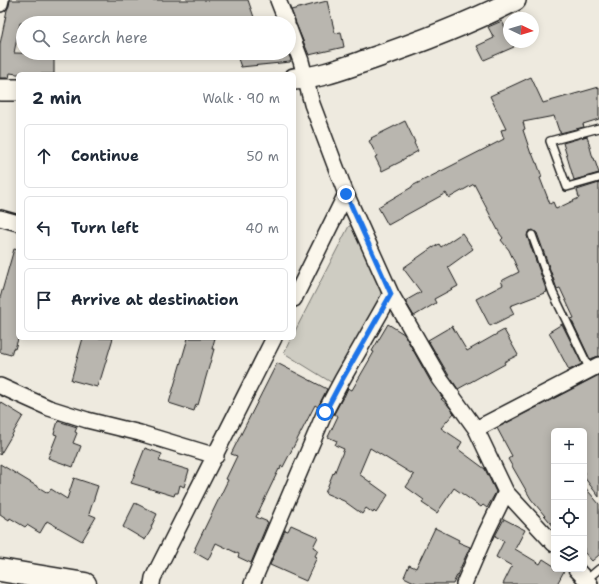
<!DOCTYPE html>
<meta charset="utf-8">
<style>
body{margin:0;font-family:"Shantell Sans",sans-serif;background:#f2f2f3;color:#1f2937}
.controls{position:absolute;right:12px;bottom:12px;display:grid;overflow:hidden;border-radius:6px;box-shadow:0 2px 10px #0003}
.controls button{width:36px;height:36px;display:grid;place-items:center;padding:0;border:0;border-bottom:1px solid #e0e1e3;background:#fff;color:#1f2937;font:20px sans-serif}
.compass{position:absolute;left:503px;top:12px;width:36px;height:36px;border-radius:50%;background:#fff;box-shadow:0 2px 10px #0003;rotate:94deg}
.stop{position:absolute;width:12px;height:12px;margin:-9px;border:3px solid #1a73e8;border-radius:50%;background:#fff}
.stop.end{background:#1a73e8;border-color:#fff;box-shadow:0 1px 4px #0008}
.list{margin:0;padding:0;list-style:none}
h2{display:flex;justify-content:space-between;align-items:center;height:52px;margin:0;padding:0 16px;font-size:17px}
h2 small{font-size:13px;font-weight:400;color:#747a83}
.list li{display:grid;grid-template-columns:26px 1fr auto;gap:12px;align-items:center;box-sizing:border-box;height:64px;margin:0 8px 8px;padding:0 8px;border:1px solid #e0e1e3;border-radius:6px}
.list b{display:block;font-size:15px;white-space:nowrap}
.list em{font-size:13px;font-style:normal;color:#747a83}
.icon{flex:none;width:22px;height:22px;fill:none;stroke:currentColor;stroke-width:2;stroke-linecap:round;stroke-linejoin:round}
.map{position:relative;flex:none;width:599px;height:584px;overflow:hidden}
.search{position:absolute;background:#fff;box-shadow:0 2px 10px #0003;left:16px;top:16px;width:280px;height:44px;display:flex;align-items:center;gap:10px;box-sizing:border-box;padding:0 14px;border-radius:22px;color:#747a83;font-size:15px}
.panel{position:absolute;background:#fff;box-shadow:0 2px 10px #0003;left:16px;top:72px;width:280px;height:268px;border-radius:6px}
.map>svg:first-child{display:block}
.green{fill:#ceccc2;stroke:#75746f}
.building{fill:#b9b6af;stroke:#1c1c1c}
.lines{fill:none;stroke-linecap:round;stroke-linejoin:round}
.lane-casing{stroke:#1c1c1c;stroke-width:10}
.street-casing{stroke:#1c1c1c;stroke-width:18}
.secondary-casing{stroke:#1c1c1c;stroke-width:24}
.primary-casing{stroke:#1c1c1c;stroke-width:25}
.lane{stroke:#fbf7ec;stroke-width:7}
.street{stroke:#fbf7ec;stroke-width:15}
.secondary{stroke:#fbf7ec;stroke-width:21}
.primary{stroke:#fbf7ec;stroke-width:22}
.route{stroke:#1a73e8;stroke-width:5}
</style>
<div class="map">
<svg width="599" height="584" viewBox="0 0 599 584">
<rect width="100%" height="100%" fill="#eeeadf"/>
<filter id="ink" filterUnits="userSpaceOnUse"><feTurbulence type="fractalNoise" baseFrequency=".025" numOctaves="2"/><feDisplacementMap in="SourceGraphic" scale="8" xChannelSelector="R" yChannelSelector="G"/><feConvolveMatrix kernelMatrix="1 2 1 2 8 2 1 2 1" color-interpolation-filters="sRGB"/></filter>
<g filter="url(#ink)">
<path class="green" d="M349,226H355L381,287V301L334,384L284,353L291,338H294V333Z"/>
<path class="building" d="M10,0H248L256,23H20L14,53L54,54V74H17L10,73L9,78H0V44L7,10L9,6Z
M327,1L335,33L341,32L344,47L309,55L296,24L295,20L291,10Z
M502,21L509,36V42H512L514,47L484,60L477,46L494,38L488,27Z
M237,53H288L291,60L290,62L241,67L237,56L238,55Z
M531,77L543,103L599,87V119L583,124L584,127L560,133V131H559L554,116L523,122L525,129L523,130L531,154L532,153L536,163H537L542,177L540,178L550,204L553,202L556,209L579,198L577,190L599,183V356L590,359L571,319L574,318L560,288L557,289L537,233L533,230L528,232L527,236L547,292L510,306L514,314L490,326L476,299L503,285L501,281L519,272L509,250L501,240L503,238L500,234L474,184L449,198L446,193L388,225L378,207L412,187V186L504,139L501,130L506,129L490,96Z
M405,121L415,142L414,143L418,151L402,160V161L382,171L375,157L377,156L369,141L372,139L371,138Z
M587,136L593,158H594L599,173L574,180L563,143Z
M462,233L473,249L448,267L458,286L434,299L436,303L414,316L405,301L421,292L403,268L433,247V248L439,244L441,247Z
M14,249L18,250V339L15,349L13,348L11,355L0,352V298Z
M388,324L404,334L432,384L443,398L441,399L447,404L454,413L441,428L462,442L458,449L485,469L496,492L487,508L483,505L481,507L454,488L437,513L422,503L424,500L406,487L414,475L370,448L359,474L388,495L376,513L374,511L373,513L366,508L362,514L344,501L325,493L333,473L334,474L344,449L335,445L337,441L328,437L338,416L334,414L343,397H344L348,388L352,390L374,352L372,351Z
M562,324L582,364L569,370L549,332Z
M452,326L467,351L504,330L518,355L504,362L505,364L485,375V374L458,389L448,374L428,340Z
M83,338H113L100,381L99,380L97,387L71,380Z
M188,338H215L212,349H214L198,405L196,404L194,411L169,403Z
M277,363L327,389L318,407L315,405L283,467L281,466L280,470L279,469L256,517L268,522L251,563L238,557L239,554L216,543L208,560L194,552L196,548H195L228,480L226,479L237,456L231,454Z
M599,375V497L584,477V431H554V527L531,499L508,459L512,456L497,428Z
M0,402L23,416L0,455Z
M58,421L77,427L75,432L77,433L73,443L81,446L73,467L48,458L57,435L54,434Z
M145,448L162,454L159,461L189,470L184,487L180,485L178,493H175L174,496L131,483Z
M0,464L48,493L51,489L67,499L74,478L98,486L89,514L96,517L82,541L47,521L40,533L27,525L25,527L10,518L9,520L0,514Z
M584,486L599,504V555L592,561L584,552Z
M135,503L157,514L151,527L152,528L145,540L123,527Z
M504,519L525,530L515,549L540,564L543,559L554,566V569H560L564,571L557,584H503L512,566L496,557L504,541L495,536Z
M291,525L318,537L313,547L318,550L315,556L317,557L306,581L270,565L285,530L288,531Z
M435,528L459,540L458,542L470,547L453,584H418L404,577L409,565L416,568Z"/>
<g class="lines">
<defs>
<path id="lane" d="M599,128L550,141L567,187L599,178
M532,235L553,293L590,370
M586,580L599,569"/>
<path id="street" d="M278,0L287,23
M0,4L1,0
M289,29L301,61L312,104L346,194L391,294L440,379L476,429L506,492L486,533L464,584
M0,218L18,223
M294,299L346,194
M0,386L49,408L87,420L140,433L216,456
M476,429L599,365
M506,492L554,544
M576,569L590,584
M152,584L153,578L274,338
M252,584L325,412L342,380L391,294"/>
<path id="secondary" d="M294,79C319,78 344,68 368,60C418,43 468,24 515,0
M0,90H18"/>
<path id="primary" d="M0,570L85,584"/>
</defs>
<use href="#lane" class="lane-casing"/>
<use href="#street" class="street-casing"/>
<use href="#secondary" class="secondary-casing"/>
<use href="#primary" class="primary-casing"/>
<use href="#lane" class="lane"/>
<use href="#street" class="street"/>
<use href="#secondary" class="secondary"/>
<use href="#primary" class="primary"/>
</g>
</g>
<g class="lines" filter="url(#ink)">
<path class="route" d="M325,412L342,380L391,294L346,194"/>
</g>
</svg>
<div class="controls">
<button>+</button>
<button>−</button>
<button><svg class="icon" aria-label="locate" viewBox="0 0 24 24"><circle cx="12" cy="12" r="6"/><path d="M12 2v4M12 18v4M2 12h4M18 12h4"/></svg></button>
<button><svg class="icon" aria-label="layers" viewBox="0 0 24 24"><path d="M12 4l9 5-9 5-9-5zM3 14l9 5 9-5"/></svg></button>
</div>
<svg class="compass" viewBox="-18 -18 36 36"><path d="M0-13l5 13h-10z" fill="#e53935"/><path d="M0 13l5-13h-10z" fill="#747a83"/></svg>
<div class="stop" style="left:325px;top:412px"></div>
<div class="stop end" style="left:346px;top:194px"></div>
<div class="search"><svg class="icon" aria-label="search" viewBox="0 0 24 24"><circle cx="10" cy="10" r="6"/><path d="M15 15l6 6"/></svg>Search here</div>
<section class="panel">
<h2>2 min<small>Walk · 90 m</small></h2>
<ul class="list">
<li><svg class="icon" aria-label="ahead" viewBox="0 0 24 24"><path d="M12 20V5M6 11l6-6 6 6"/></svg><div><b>Continue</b></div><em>50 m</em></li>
<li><svg class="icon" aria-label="left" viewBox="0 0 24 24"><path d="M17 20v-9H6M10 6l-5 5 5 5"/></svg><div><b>Turn left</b></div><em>40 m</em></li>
<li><svg class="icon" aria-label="arrive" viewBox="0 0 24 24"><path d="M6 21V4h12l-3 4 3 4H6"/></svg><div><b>Arrive at destination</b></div></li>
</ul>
</section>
</div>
